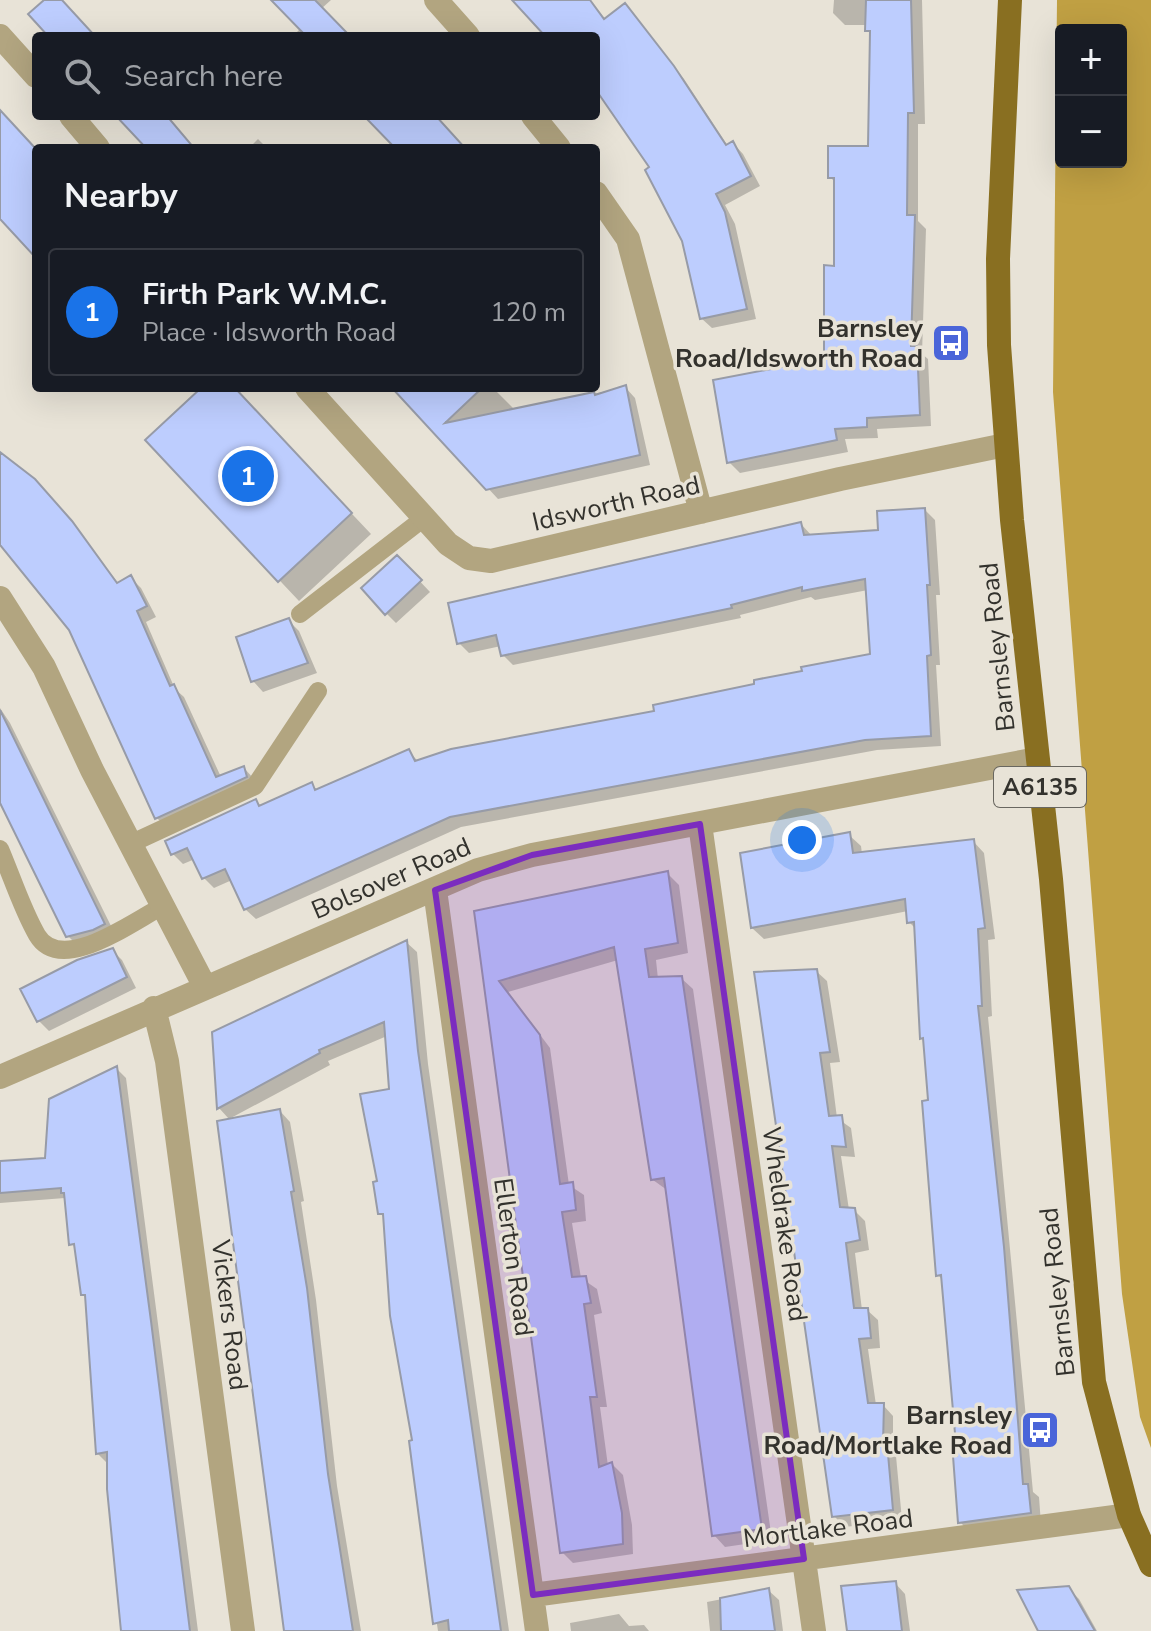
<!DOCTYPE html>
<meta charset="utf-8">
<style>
body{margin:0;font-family:"Nunito Sans",sans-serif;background:#20242c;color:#f1f3f6}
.controls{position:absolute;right:24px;top:24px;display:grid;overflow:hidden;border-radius:8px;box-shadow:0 8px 32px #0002}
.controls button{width:72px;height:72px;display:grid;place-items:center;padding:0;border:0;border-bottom:2px solid #363941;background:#171b24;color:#f1f3f6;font:40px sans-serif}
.you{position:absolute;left:802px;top:840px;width:28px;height:28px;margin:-20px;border:6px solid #fff;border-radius:50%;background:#1a73e8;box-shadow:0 0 0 12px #1a73e833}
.badge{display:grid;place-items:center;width:52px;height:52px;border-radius:50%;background:#1a73e8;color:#fff;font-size:26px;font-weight:700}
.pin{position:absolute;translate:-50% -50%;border:4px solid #fff;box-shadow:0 2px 8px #0006}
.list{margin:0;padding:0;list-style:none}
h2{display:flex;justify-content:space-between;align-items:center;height:104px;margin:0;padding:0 32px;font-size:34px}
h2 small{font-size:26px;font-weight:400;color:#9ea1a6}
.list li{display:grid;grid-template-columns:52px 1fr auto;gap:24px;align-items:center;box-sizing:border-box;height:128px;margin:0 16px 16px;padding:0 16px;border:2px solid #363941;border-radius:8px}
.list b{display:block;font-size:30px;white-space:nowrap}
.list p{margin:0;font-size:26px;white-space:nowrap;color:#9ea1a6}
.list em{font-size:26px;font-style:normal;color:#9ea1a6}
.icon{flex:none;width:44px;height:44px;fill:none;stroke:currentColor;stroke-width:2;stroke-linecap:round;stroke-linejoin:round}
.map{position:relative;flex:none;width:1151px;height:1631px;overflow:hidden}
.search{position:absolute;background:#171b24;box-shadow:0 8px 32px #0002;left:32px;top:32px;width:568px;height:88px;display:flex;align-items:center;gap:20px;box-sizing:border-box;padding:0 28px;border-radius:8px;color:#9ea1a6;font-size:30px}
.panel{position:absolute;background:#171b24;box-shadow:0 8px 32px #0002;left:32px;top:144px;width:568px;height:248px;border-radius:8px}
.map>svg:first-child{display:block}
.forest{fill:#c0a043;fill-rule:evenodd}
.shadow{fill:#0003}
.building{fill:#bdcdfe;stroke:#979ba7;stroke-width:2}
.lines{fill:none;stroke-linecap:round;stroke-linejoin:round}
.lane{stroke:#b2a580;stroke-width:18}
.street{stroke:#b2a580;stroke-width:24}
.primary{stroke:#896f21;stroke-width:24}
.marked{fill:#7b2cbf;fill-opacity:0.2;stroke:#7b2cbf;stroke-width:6;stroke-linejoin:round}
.labels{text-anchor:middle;stroke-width:7;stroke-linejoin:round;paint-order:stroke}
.shield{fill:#e8e3d7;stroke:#696760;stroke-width:2}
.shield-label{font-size:24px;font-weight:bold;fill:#33322d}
.poi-label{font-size:26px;font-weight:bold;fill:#33322d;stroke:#e8e3d7;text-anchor:end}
.street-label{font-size:26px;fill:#33322d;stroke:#e8e3d7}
</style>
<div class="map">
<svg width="1151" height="1631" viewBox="0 0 1151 1631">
<rect width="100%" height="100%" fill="#e8e3d7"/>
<path class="forest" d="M1057,0H1151V1448L1140,1417L1122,1294L1053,392ZM1061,30H1121V162H1061Z"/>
<path class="shadow" d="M273,0H331L321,9L347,36H293L301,28Z
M515,0H590L606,20L625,5L684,79L728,146L733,143L743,154L760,186L725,205L735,224L756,319L712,328L701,318L684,240L651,168L596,84V36H548Z
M834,0H922L925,124H918V221L926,229L922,354L928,359L931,426L877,429L878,438L845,439L848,452L740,473L729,462L715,382L826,361L836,268V183L830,177L870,148L872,35L867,25H845L833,13Z
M258,139L267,148H249Z
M625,387L635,398L650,465L498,499L395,388H493L516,411Z
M204,388H233L371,534L299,601L147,440Z
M0,453L46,492L119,584L131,578L141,588L156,617L146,622L175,689L184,697L221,777L244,768L254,779L167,828L157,818L70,629L0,542Z
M925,510L935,520L940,595H936L940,665H936L941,746L877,750L461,827L256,919L245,909L232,880L214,888L204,878L195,859L183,864L173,854L256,801L262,807L312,785L318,791L408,751L419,762L657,712L872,655L868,590L815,600L811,597L740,615L741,618L513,665L503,655L501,646L469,653L459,643L801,524L812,536L881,532Z
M397,557L430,592L396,623L386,613Z
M289,621L299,631L317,673L263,692L253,681Z
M0,708L10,723L116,936L80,948L68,936L0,799Z
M849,835L861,846L862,854L973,841L984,853L995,939L988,940L992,1016L988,1017L1033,1492L1039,1497L1041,1524L971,1533L960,1522L959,1457L943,1280L938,1275L931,1102L925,1042L922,1038L917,930L909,922L908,911L764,939L752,928Z
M668,874L679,885L688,953L656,960L658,979L681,978L693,989L772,1540L725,1547L714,1535L667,1190L653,1180L618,960L508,992L550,1048L569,1185L584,1195L586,1221L572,1223L581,1278L597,1289L602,1313L594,1315L607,1407H600L608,1466L612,1464L623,1475L632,1525L633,1554L573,1563L562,1552L476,913Z
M406,942L417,952L428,1064L509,1631H438L414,1472V1441L385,1218L380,1213V1183L391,1090L387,1036L328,1061L330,1065L229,1119L219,1108L214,1033Z
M112,950L122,960L136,988L49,1031L39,1021Z
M816,971L827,981L840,1062L830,1063L837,1118L851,1128L855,1157L841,1156L849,1210H854L865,1221L869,1250L855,1253L862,1310H867L878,1320L880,1348L868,1349L876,1405H883L893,1416V1452L896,1456L902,1520L845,1527L834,1516Z
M116,1068L126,1078L198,1631H123L108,1464L98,1454L87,1299L83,1294L65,1198L0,1203V1163L47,1159Z
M280,1111L290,1122L304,1201L301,1202L316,1300L337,1486L361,1631H284L219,1123Z
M895,1583L905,1594L910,1631H849Z
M1068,1588L1079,1599L1097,1631H1040Z
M768,1590L779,1600L783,1631H710L707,1602Z
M619,1614L629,1626L644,1625L649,1631H571L570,1623Z"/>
<path class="building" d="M44,0H62L95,36H48L28,14Z
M271,0H315L350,36H306Z
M512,0H590L604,19L625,3L674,66L726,145L733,141L751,176L716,194L725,212L747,309L700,319L682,241L645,170L649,167L596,90V36H545Z
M866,0H911L914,113H908L907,215H915L911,346H917L920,415L867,418V427L835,429L837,440L727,463L713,380L824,359V265L834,266V178H828V146H868L870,31H865Z
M0,110L36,149V258L0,219Z
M116,116H167L194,148H146Z
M364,116H436L465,148H395Z
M626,385L640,455L486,490L392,388H482L445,423L594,392L595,395Z
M201,388H235L352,513L278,582L145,440Z
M0,452L35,479L72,521L117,583L131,575L147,606L137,611L170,686L174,684L216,777L244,766L247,777L155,819L69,630L0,545Z
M925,508L930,585H927L931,655L927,656L931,736L865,740L450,817L244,910L225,869L202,879L187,848L171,855L165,841L256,799L259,806L312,782L315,790L409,749L415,761L451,749L654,711L653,705L754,684V680L802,671L801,667L870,654L865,579L802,591V587L731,605L732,608L501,656L496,635L457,644L448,603L801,522L804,535L878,530L877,511Z
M397,555L422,580L385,615L361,588Z
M289,618L308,663L251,682L236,637Z
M0,710L105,924L93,930L66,937L0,803Z
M850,832L853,853L974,839L985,928L978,929L982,1006H978L1004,1247L1023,1484H1028L1031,1513L958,1523L953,1456H957L941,1275L936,1276L922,1101L928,1100L923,1038L920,1039L914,922L907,923L905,899L751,928L740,853Z
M668,871L678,943L645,949L649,977L682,976L762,1529L712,1536L664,1178L651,1180L614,947L499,981L540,1035L560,1184L573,1182L576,1210L562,1212L572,1277L586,1276L591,1303L584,1304L597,1397H590L599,1467L612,1462L622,1513L623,1544L560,1553L474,911Z
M407,940L418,1051L501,1631H449L448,1620L433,1624L413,1472L409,1441L412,1440L390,1316L383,1214H378L373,1182L377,1181L360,1094L389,1089L384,1022L319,1050L320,1053L217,1109L212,1032Z
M113,948L127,977L37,1022L20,989L77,960Z
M817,969L830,1052L820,1053L829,1116L842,1115L846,1147L832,1146L840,1207L855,1208L860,1240L846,1243L854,1308H868L871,1338L859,1339L868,1403H884L883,1444L887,1443L893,1510L832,1517L754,972Z
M117,1066L151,1321L190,1631H121L107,1489V1452L96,1454L85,1295H81L74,1244L69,1245L64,1193H61V1188L0,1193V1161L45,1158L49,1099Z
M280,1109L294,1191L291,1192L307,1288L328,1474L353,1631H284L217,1121Z
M896,1581L902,1631H847L841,1586Z
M1069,1586L1095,1631H1038L1017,1590Z
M769,1588L775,1631H721L720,1598Z"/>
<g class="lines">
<path class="lane" d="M300,614L424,518
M130,844L255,786L318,691
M0,849C12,877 22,909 37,935C61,976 133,921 163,906"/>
<path class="street" d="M436,0L468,36
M0,36L36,76
M71,116L98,148
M533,116L559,148
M596,193L628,239L701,512
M307,388L448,544L469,558L491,561L840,479L1005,445
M0,598L44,667L92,770L205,987
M700,824L814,1631
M435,890L537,1631
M154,1008L167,1061L243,1631
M0,1077L478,870L532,855L1037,759
M533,1595L1129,1515"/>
<path class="primary" d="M1010,0L998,259L999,345L1012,520L1051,879L1094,1382L1129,1515L1151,1565"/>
</g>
<path class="marked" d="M700,824L804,1559L533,1595L435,890L532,855Z"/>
<defs>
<symbol id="bus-square" viewBox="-11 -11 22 22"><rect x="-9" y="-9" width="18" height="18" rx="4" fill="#4a65d9" stroke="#e8e3d7"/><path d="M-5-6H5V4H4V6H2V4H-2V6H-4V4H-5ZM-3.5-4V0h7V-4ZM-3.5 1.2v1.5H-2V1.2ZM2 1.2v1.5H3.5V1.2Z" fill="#fff"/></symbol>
</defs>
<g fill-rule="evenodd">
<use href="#bus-square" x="929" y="321" width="44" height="44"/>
<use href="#bus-square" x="1018" y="1408" width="44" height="44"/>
</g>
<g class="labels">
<rect class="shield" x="994" y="767" width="92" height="40" rx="6"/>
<g class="shield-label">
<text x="1040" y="795">A6135</text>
</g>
<g class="poi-label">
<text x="923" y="337">Barnsley<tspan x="923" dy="30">Road/Idsworth Road</tspan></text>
<text x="1012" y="1424">Barnsley<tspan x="1012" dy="30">Road/Mortlake Road</tspan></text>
</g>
<g class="street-label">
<text transform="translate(616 503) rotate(-13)" y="9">Idsworth Road</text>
<text transform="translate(997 647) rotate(-96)" y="9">Barnsley Road</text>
<text transform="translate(391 878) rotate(-23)" y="9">Bolsover Road</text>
<text transform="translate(785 1224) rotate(82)" y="9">Wheldrake Road</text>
<text transform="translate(514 1257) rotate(82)" y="9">Ellerton Road</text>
<text transform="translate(1057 1292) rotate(-96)" y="9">Barnsley Road</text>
<text transform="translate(230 1315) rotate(83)" y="9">Vickers Road</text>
<text transform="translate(828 1528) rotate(-7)" y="9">Mortlake Road</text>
</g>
</g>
</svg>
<div class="controls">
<button>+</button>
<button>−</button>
</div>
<div class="you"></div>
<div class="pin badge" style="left:248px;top:476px">1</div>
<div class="search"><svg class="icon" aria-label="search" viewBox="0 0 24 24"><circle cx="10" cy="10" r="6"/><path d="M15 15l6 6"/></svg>Search here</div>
<section class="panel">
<h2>Nearby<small></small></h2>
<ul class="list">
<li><span class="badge">1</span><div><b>Firth Park W.M.C.</b><p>Place · Idsworth Road</p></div><em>120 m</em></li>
</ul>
</section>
</div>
